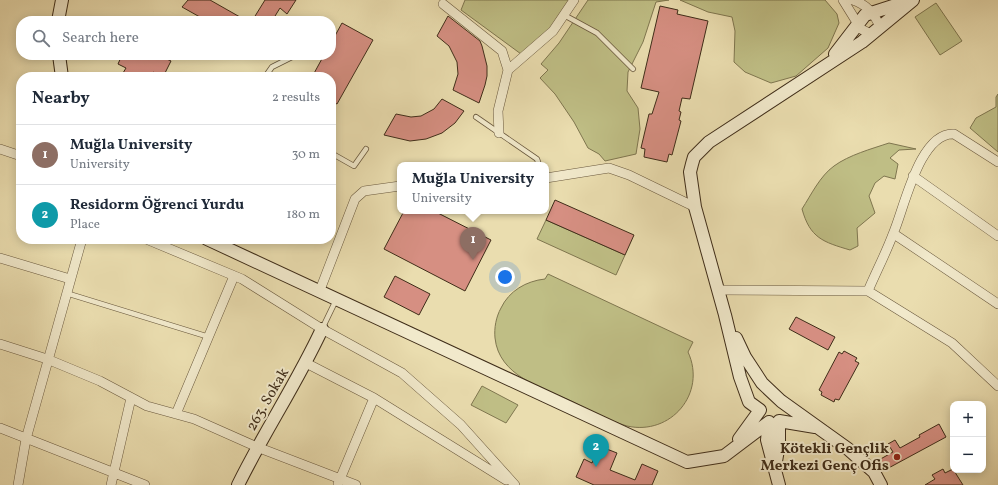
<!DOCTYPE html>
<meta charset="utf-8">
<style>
body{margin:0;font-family:Vollkorn,serif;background:#f2f2f3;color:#1f2937}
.controls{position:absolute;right:12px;bottom:12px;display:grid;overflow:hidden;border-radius:8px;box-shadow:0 2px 10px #0003}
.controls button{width:36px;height:36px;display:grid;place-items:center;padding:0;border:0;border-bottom:1px solid #e0e1e3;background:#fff;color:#1f2937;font:20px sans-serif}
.you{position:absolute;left:505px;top:277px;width:14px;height:14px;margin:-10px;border:3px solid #fff;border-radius:50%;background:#1a73e8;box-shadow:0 0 0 6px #1a73e833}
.badge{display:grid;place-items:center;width:26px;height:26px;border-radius:50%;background:#b45309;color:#fff;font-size:13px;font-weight:700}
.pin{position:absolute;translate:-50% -33px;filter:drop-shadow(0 1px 2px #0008)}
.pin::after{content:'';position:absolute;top:21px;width:14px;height:12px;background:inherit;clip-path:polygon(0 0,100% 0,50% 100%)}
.popup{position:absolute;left:397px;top:162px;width:152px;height:52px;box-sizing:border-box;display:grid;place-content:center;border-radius:8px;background:#fff;filter:drop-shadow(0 1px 3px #0005);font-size:13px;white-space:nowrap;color:#747a83}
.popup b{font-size:15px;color:#1f2937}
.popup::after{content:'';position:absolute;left:50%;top:100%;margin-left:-8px;border:8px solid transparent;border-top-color:#fff}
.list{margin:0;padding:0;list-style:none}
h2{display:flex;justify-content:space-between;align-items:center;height:52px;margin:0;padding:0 16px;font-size:17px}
h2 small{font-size:13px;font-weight:400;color:#747a83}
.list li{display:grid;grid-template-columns:26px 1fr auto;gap:12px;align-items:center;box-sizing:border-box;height:60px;padding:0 16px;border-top:1px solid #e0e1e3}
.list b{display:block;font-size:15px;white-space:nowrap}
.list p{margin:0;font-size:13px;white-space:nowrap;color:#747a83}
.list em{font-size:13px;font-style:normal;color:#747a83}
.icon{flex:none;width:22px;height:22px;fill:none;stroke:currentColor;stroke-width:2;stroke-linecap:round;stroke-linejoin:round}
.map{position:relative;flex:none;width:998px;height:485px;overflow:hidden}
.search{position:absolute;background:#fff;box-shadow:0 2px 10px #0003;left:16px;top:16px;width:320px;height:44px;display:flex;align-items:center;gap:10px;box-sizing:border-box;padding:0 14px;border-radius:16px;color:#747a83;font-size:15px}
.panel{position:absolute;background:#fff;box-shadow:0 2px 10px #0003;left:16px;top:72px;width:320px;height:172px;border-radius:16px}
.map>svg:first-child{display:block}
.green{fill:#bfbe85;stroke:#7f764f}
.building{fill:#d68f82;stroke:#3f2d19}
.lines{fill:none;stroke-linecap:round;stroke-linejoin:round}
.lane-casing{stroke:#6a593e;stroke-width:6}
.street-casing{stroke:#6a593e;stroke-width:10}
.secondary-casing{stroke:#3f2d19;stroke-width:14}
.lane{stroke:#f1e9cb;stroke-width:4.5}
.street{stroke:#f1e9cb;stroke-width:9}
.secondary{stroke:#f1e9cb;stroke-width:12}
.poi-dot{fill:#8f2418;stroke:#f1e9cb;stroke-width:1.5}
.labels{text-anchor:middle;stroke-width:4;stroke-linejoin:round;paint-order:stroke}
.street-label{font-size:15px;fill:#3f2d19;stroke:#f1e9cb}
.poi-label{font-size:15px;font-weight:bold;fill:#3f2d19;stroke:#f1e9cb;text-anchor:end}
</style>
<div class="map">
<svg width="998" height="485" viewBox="0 0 998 485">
<rect width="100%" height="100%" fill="#eaddaf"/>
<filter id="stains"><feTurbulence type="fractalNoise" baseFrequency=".005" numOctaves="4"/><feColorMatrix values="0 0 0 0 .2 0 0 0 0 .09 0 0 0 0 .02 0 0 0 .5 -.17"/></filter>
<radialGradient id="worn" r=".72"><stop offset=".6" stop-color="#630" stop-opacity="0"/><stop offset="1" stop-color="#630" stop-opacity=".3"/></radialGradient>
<path class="green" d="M465,0H572C558,19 542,41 521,54L461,10Z
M588,0H669L656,2L643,42L628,72L627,91L638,108L640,129L636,154L605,161L599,154L588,148L574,122L555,94L540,78L548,70L541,64L559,43Z
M680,0H825L837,14L839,23L828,48L796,76L771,83L745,72L734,62L735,31L732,17L708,12Z
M936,3L962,41L940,55L915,17Z
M998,94V152L970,128L976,118L996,107V97Z
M889,143L916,149L899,150L890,158L898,164L895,179L884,176L875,183L869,196L875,213L857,228L858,246L850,250C823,242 810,238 802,209C811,195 820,176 834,166C849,155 871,149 889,143Z
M546,220L625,255L616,275L537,239Z
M548,274L693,342L688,352C707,393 671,436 627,426C607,420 589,410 571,401C541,387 499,376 495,338C494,328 496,317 501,308C509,291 526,281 545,279Z
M482,386L518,405L506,423L471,405Z"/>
<path class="building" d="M188,0H210L247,21H207L182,7Z
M265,0H296L287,14L280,8L272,21H252Z
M660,6L678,10L677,14L708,21L690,99L682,98L679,111L681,112L679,120L681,121L672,155L669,154L667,162L644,157L645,149L641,148L649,114H652L659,92L641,88Z
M448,16L480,41L482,46L487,66V76L485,85L479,103L453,90L458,74L457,62L449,46L437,36Z
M342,23L373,40L337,104L331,101V77H312L324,55H331V43Z
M122,55H158L171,61L163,77L153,72L150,77H131L123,73L126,68L118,64Z
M442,99L464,111L455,123L442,133L426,139L410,141L384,135L396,114L411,117L421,116L434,109Z
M555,200L634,235L625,255L546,220Z
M404,211H434L491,240L465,291L384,249Z
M395,276L430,294L419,315L384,297Z
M796,317L835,337L828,350L789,329Z
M844,351L857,358L855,361L859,363L839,400L835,399L834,402L821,395L822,392L819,390L839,352L842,354Z
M939,424L946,437L883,471L877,461L893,452L888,444L895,440L900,448L920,437L919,435Z
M599,446L617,453L610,470L635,480L642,464L658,471L652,485H594L576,477L584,459L592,463Z
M943,469L945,473L953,469L963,485H925L935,479L932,475Z"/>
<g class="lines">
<defs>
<path id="lane" d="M564,15L597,33L633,69
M265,77L272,67L296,55
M476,117L537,159L539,165
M331,153L354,166L366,149
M66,293L209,337
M322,329L336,300"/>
<path id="street" d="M843,0L861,29L871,34
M853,0C867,5 874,13 880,27
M443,4L502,51L508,70L498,111L499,133
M508,70L553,31L574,0
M0,149L21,156
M913,176L998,236
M546,178L609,168L629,175L695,207
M894,234L998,304
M146,239L242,279L322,329L402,373L461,425L515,485
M0,258L70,279
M320,290L355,199L364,191L400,186
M718,290L868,291L952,343L998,386
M868,291C876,272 886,253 893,234C904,210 919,132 954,134L998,162
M0,344L47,359L100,381L147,406L194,419L257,447L356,485
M306,363L374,398L338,484
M374,398L506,480
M176,414L234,276
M0,428L145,485
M18,485L26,439L82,239
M111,485L131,398"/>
<path id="secondary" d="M58,21L62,0
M835,54L865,15L905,2
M59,55L62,77
M207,239L687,462L724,456L769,422
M736,338L745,357L762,383L781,401L848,449L874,472L881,485
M769,422L767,440L779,485
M739,439L760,410L749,402L740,377L725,315L695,207L690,172L692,164L694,157L709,142L862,42L913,0
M775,467L779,444V421L815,427
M238,485C264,432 297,383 322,329"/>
</defs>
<use href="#lane" class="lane-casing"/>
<use href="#street" class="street-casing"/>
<use href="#secondary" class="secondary-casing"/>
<use href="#lane" class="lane"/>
<use href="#street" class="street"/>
<use href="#secondary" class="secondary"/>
</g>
<circle class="poi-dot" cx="897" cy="457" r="4"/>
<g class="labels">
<g class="street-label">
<text transform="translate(267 399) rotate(-60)" y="5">263. Sokak</text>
</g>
<g class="poi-label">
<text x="889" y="453">Kötekli Gençlik<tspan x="889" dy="17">Merkezi Genç Ofis</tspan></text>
</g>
</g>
<rect width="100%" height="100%" filter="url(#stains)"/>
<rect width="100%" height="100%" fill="url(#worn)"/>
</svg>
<div class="controls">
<button>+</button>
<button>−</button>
</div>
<div class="you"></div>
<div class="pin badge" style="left:473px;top:260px;background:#8d6e63">1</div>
<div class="popup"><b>Muğla University</b>University</div>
<div class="pin badge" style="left:596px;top:467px;background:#0f9aa8">2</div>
<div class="search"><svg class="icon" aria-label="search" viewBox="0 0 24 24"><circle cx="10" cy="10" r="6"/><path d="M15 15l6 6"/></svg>Search here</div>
<section class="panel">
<h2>Nearby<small>2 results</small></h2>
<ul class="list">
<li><span class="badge" style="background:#8d6e63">1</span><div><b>Muğla University</b><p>University</p></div><em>30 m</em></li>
<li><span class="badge" style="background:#0f9aa8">2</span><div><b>Residorm Öğrenci Yurdu</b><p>Place</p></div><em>180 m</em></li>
</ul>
</section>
</div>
